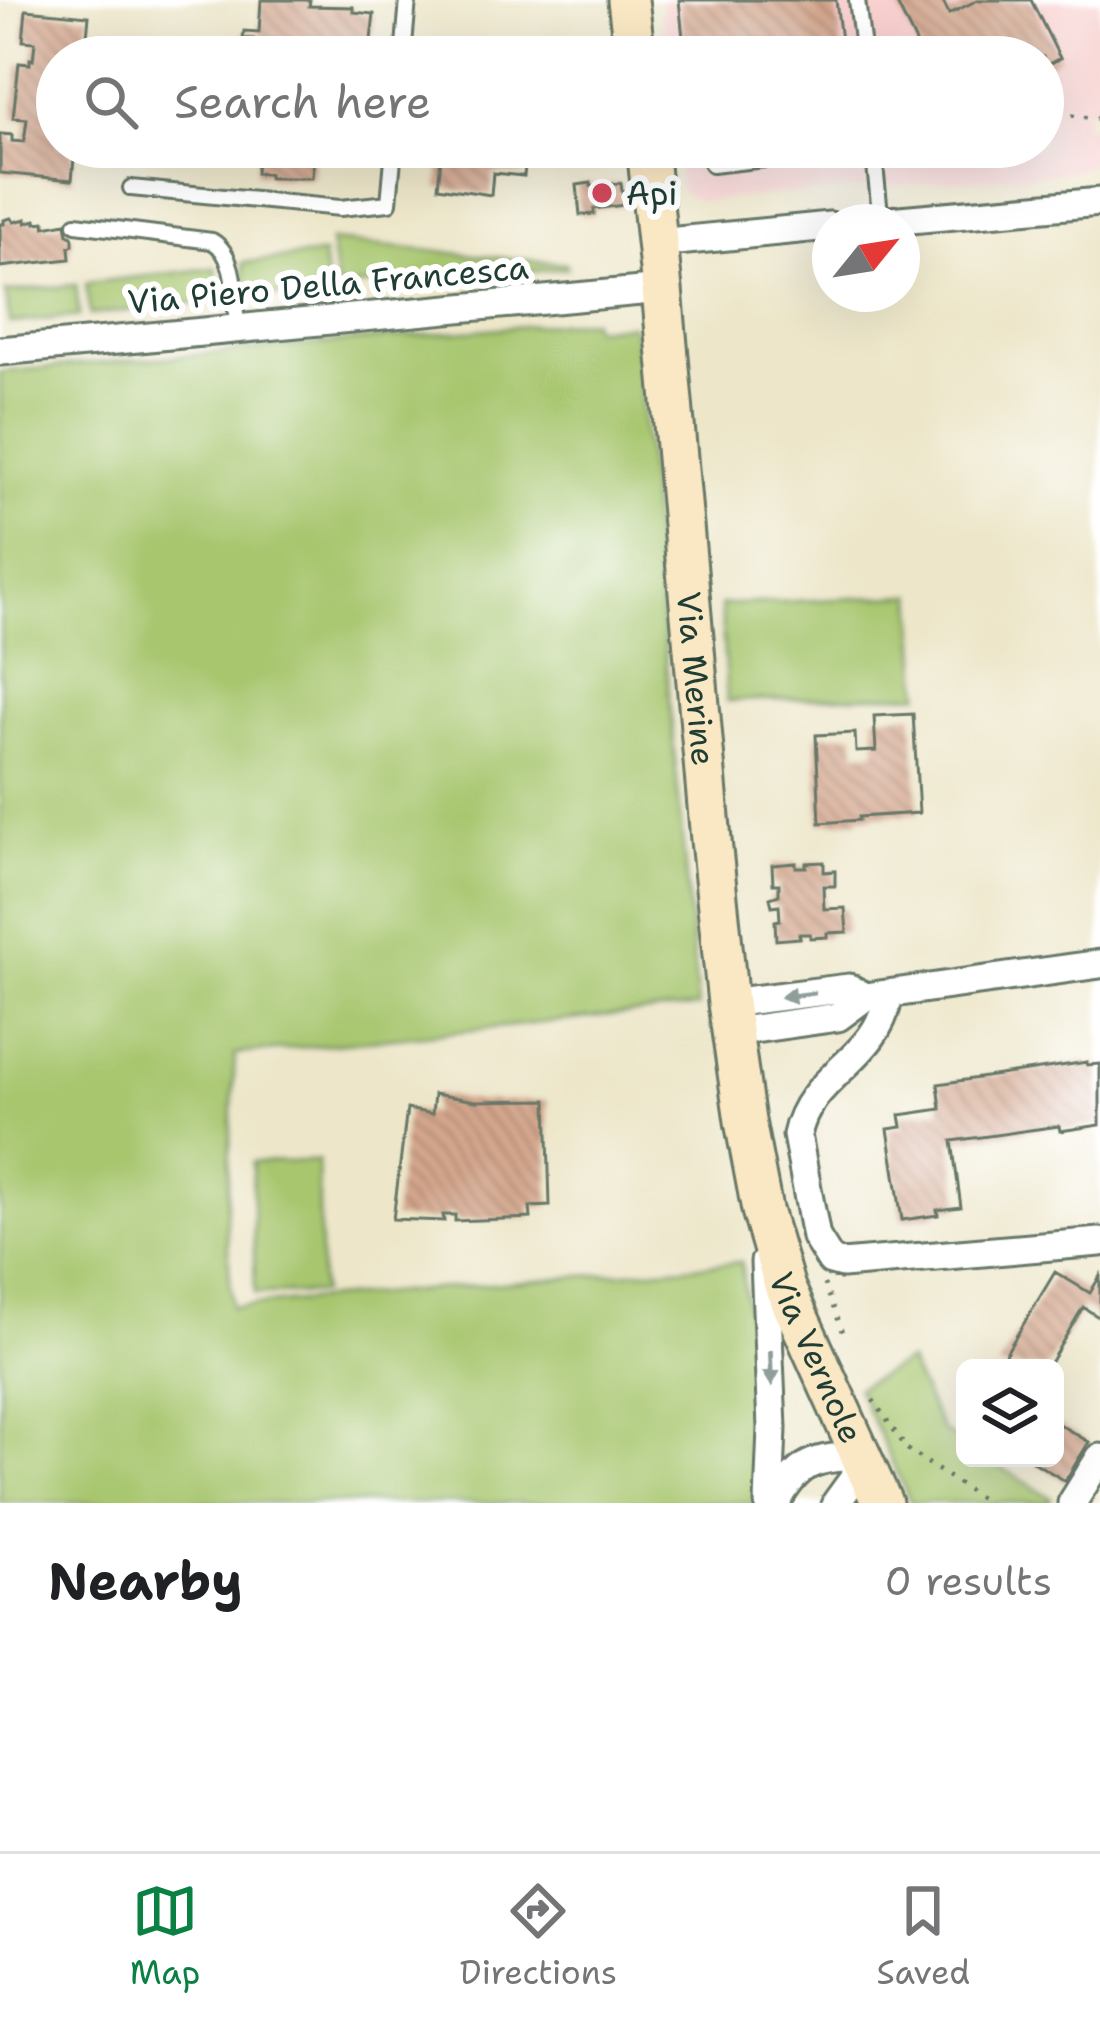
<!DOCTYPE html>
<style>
body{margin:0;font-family:"Shantell Sans",sans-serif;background:#f2f2f2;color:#202124}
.controls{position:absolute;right:36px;bottom:36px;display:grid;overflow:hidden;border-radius:18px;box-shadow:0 12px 48px #0002}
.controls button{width:108px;height:108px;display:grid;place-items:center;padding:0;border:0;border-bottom:3px solid #e0e0e0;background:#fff;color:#202124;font:60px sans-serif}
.compass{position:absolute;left:812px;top:204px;width:108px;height:108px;border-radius:50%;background:#fff;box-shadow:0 12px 48px #0002;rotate:60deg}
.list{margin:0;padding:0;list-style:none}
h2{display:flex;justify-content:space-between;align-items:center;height:156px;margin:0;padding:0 48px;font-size:51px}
h2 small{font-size:39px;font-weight:400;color:#757577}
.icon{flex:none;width:66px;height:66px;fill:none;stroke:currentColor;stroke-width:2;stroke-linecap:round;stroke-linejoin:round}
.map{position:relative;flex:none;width:1100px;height:1503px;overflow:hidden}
.search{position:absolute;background:#fff;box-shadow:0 12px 48px #0002;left:36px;right:36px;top:36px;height:132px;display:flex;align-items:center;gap:30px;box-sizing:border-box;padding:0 42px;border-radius:66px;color:#757577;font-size:45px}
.sheet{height:348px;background:#fff}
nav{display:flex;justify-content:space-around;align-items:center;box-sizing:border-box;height:168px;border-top:3px solid #e0e0e0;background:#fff;font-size:33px;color:#757577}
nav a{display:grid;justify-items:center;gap:6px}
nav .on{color:#0b8043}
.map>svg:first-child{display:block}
.built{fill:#f7d0cf}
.green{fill:#a7c66e;stroke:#638251;stroke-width:3}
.building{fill:url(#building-back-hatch)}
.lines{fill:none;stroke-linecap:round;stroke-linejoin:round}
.lane-casing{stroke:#677868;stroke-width:20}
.street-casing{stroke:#677868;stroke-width:33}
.secondary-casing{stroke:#677868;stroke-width:45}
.path{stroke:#677868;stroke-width:4.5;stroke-dasharray:3 9;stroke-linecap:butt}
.lane{stroke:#fff;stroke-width:14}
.street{stroke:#fff;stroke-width:27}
.secondary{stroke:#fae7c3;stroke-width:39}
.oneway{fill:#8f9e9a}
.poi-dot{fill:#d1495b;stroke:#fff;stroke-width:4.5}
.labels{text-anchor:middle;stroke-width:12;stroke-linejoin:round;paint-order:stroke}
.poi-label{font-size:33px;fill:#1f3d34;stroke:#fff;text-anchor:start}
.street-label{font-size:33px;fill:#1f3d34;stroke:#fff}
</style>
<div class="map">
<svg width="1100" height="1503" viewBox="0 0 1100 1503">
<defs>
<pattern id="building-back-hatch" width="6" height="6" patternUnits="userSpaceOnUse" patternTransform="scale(3)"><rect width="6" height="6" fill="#d4a68c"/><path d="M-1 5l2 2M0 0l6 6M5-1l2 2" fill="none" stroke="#ab8873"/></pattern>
</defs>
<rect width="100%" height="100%" fill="#fff"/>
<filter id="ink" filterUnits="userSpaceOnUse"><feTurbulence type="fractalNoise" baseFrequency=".00833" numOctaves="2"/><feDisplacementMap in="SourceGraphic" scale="24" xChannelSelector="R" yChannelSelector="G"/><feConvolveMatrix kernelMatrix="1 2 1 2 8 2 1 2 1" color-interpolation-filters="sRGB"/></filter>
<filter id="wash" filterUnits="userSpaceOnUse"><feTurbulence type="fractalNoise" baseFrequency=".004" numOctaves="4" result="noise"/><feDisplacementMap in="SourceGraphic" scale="48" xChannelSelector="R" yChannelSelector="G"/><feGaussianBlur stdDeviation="2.7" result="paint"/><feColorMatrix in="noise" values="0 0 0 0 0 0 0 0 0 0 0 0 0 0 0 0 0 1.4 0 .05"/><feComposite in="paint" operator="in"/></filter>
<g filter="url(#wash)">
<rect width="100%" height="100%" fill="#ede6c9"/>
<path class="built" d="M660,0H1100V110H1086L1085,118V126L1099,128L1100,148L1096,158L1086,167L1070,172L699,201L681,192L676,147H1043V57H666Z"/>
<path class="green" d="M330,241L566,264L567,268L337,288Z
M323,254L327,290L248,299L243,263Z
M216,268L220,300L90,315L86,283Z
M76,285L79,316L10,323L6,292Z
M591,320L593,328L631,325L635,332L698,1007L235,1054L226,1221L232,1307L741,1262L761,1418L759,1503H0V372Z
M914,595L920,694L727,701L721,605Z
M318,1161L321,1293L255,1294L252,1162Z
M908,1361L942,1430L965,1445V1458H986L1051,1498L1048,1503H911L857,1388Z"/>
<g id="blocks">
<path class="building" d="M261,0H310L309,6L353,7V12L374,14L369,57L320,55L321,46L303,45L302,57H251L253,39H243L244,31L259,32Z
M679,0H836L843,57H685Z
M904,0H942L949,14L978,0H1031L1060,58L1043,67V57H923L897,4Z
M26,10L89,16L85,57H57V147H75L72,180L0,173V134L12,135V141L24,142L27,119L13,118L19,63L30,64V59L33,60L35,42L23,41Z
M457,44L535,51L534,57H456Z
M258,147H306V157L314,158L312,178H269V174L256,173Z
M442,147H527L524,176L493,173L491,195L438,187Z
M591,183V186L621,183L624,205L594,209V214L580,215L577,185Z
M11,218L14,222L26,219V223L36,220V223L45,222V227L66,223L68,234L72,236L73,240V245L69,247L70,259L0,267V224H4V220Z
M913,714L919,813L859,817V820L820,823L816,735L855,733L856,752L876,751L874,716Z
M824,862V872L835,871V886H823L824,909L845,908L847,932L827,933V937L810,938V934H799L800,938L776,940L775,921L780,920L779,905L772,906L770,898L779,895V884H773L772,865L796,863V867H806V863Z
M1087,1062V1065L1100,1064V1125L1060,1131L1059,1126L952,1141L961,1207L937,1210L938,1215L902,1220L888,1129L902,1127L900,1115L941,1109L938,1084Z
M434,1094L475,1101L547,1100L550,1206L530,1207L531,1218L455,1221V1215H443L444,1221L393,1219L407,1109L432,1114Z
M1055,1272L1090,1293L1100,1276V1318L1083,1307L1047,1368H997Z
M1055,1422L1089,1442L1065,1481L1027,1458H1055Z"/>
</g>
</g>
<g filter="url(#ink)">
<use href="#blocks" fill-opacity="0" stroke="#677868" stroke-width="3"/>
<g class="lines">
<defs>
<path id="lane" d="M857,0L864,57
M403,57L408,0
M710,147L712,165L873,147
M873,147L881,222
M131,188L340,208L389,203L394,147
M76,224L212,241C238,256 234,300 237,327"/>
<path id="street" d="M877,222L1100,202
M657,243L830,226
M0,351L662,289
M889,994C878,1062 810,1072 797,1135L816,1237L831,1261L842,1264L1100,1242
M728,1003L849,988L865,997
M732,1032L838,1017L865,997L1100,964
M765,1262L772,1428L769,1503
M776,1503C799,1461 814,1458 860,1456L857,1474L836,1503
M1072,1503L1100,1458"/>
<g id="secondary">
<path d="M628,0L635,57"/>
<path id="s1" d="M647,147L662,289L711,840L728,1003L745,1121L762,1210L785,1288L882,1503"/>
</g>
</defs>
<use href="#lane" class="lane-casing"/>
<use href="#street" class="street-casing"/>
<use href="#secondary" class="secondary-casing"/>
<path class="path" d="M1060,114L1100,119
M824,1284L844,1334
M873,1400L907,1449L987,1503"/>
<use href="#lane" class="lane"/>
<use href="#street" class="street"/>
<use href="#secondary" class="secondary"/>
</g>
<defs><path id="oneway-solid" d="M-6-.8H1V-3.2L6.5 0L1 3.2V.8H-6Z" transform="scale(3)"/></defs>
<g class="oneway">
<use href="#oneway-solid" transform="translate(798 995) rotate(173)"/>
<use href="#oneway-solid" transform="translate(771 1368) rotate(88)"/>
</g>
</g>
<circle class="poi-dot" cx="602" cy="193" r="12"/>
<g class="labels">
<g class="poi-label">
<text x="626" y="205">Api</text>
</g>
<g class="street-label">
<text transform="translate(328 284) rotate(-5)" y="12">Via Piero Della Francesca</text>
<text dy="12" stroke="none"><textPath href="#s1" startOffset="534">Via Merine</textPath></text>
<text dy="12" stroke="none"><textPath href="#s1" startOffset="1227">Via Vernole</textPath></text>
</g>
</g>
</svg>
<div class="controls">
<button><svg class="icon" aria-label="layers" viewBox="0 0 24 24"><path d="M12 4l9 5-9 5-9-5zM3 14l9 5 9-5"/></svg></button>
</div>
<svg class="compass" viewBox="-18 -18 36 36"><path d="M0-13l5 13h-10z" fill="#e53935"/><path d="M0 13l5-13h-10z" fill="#757577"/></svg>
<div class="search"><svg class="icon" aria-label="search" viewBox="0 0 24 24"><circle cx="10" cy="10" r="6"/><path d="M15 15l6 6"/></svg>Search here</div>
</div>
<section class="sheet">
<h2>Nearby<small>0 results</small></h2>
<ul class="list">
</ul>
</section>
<nav>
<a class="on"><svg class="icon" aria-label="map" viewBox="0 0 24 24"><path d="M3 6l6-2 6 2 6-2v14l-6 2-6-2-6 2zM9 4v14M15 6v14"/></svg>Map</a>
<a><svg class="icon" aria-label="directions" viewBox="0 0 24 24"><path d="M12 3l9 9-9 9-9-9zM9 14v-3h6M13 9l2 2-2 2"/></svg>Directions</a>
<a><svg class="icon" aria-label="saved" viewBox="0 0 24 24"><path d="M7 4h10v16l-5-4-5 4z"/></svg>Saved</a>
</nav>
